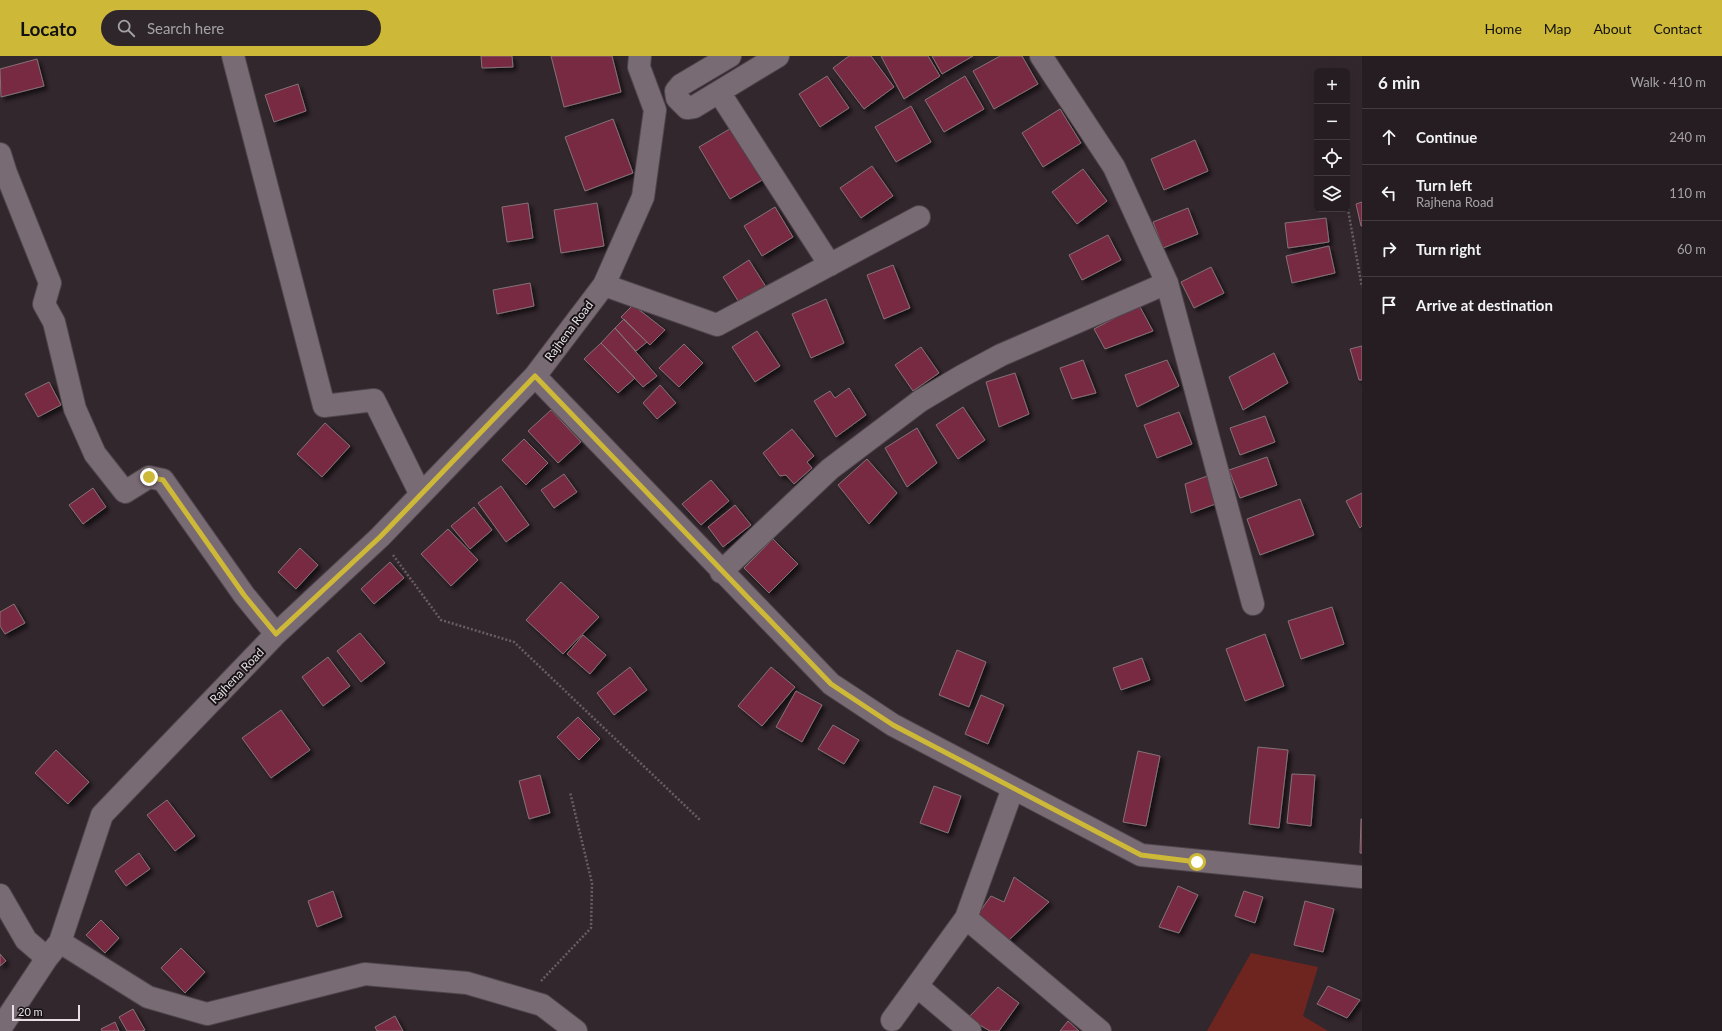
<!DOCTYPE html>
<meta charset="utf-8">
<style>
body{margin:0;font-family:Lato,sans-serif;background:#2e262a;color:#f1f3f6}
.controls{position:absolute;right:12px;top:12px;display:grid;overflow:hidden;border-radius:6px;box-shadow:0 4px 16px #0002}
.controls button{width:36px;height:36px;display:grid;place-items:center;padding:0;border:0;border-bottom:1px solid #423b40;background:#261d22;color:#f1f3f6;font:20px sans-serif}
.scale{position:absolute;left:12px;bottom:10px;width:68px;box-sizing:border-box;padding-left:4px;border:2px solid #e6dee3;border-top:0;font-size:11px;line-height:14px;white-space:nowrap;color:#e6dee3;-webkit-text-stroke:3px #171215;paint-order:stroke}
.stop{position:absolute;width:12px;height:12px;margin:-9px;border:3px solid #ceb838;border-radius:50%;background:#fff}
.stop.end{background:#ceb838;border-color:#fff;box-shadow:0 1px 4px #0008}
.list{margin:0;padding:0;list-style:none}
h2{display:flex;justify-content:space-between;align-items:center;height:52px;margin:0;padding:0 16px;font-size:17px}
h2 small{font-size:13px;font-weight:400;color:#a4a2a5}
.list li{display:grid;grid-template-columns:26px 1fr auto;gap:12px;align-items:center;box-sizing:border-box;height:56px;padding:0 16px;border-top:1px solid #423b40}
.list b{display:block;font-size:15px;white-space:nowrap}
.list p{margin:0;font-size:13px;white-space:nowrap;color:#a4a2a5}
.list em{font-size:13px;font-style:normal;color:#a4a2a5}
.icon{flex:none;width:22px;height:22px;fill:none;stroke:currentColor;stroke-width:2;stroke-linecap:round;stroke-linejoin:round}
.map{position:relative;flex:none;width:1362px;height:975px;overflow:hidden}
header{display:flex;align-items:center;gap:24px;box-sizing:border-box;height:56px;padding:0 20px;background:#ceb838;color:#111}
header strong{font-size:19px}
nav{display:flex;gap:22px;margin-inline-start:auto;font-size:14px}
.search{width:280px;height:36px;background:#2e262a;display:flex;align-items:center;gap:10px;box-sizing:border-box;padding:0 14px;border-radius:22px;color:#a4a2a5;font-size:15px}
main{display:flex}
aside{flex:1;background:#261d22}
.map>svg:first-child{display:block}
.green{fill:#6f251f}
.building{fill:#782a43;stroke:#837276;filter:url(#shadow)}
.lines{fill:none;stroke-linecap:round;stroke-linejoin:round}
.minor-casing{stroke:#4f464c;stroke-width:24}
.path{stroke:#695e64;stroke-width:2.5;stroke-dasharray:2 2;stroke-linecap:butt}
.minor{stroke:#796b74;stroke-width:22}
.route{stroke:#ceb838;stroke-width:5}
.labels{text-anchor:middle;stroke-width:4;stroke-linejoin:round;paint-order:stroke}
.street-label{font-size:12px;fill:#e6dee3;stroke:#171215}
</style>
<header>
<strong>Locato</strong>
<div class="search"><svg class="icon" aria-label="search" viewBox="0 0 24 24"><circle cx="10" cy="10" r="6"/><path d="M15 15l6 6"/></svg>Search here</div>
<nav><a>Home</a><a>Map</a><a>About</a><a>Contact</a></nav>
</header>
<main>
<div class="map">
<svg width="1362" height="975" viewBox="0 0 1362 975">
<defs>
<filter id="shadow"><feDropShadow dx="3.5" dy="3.5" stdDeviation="2" flood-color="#0009"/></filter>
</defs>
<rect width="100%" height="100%" fill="#33272e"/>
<path class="green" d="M1251,897L1318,911L1303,960L1328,975H1207Z"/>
<path class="building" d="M481,0H512L513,11L482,12Z
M551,0H612L621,36L564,51Z
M849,0H871L894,31L864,53L833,12Z
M881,0H928L940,20L904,43Z
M932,0H973L942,18Z
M1000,0H1022L1038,28L994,53L973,15Z
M37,3L44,30L1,41L0,13Z
M827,20L849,52L820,71L799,38Z
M965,20L984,53L944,76L925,44Z
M298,28L306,55L274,66L265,39Z
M911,50L931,86L896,106L875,71Z
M1060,53L1081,87L1043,111L1022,77Z
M613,63L633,117L585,135L565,81Z
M733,71L764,123L730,143L699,91Z
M1195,84L1208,115L1164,134L1151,103Z
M872,110L893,140L861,162L840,132Z
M1083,113L1107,145L1077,168L1052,136Z
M1362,146V170H1361L1356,148Z
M528,147L533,182L507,186L502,151Z
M597,147L604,190L561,197L554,154Z
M775,151L793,181L762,200L744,170Z
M1188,152L1198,178L1163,192L1153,166Z
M1326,162L1329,186L1288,192L1285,167Z
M1108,179L1121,204L1082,224L1069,199Z
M1329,190L1335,217L1292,227L1286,200Z
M749,204L768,234L742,251L723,221Z
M893,209L910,252L884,263L867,219Z
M1211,211L1224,237L1194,252L1181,226Z
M530,227L534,250L497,258L493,234Z
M826,243L844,287L811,302L792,258Z
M633,249L665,274L650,289L621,261Z
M1139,249L1153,275L1105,293L1094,273Z
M624,263L647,286L636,295L615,272Z
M615,272L657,320L643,331L601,287Z
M757,275L780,310L755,326L732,291Z
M601,287L635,322L618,337L584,303Z
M684,288L703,307L679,331L659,312Z
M1362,290V324H1359L1350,293Z
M921,291L939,317L913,335L895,309Z
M1274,297L1288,327L1243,354L1229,321Z
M1083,304L1096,337L1072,343L1060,312Z
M1167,304L1179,330L1137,351L1125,319Z
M1015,317L1029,358L999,371L986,326Z
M49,326L61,349L38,361L25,338Z
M660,329L676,347L657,363L643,347Z
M849,332L866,359L836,381L814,345L830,335L835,342Z
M963,351L985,384L958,403L936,369Z
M551,354L581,386L558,407L528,375Z
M1179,356L1192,388L1157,402L1144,369Z
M1265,360L1275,386L1240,399L1230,372Z
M325,367L350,390L322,421L297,398Z
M917,372L937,407L907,431L885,392Z
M792,373L814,400L807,406L812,412L794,428L786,419L780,420L763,397Z
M524,383L548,407L526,429L502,404Z
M1267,401L1277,429L1240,442L1229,414Z
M867,403L897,437L869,468L838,429Z
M564,418L577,436L554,452L541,434Z
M1213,418L1221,446L1191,457L1185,428Z
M711,424L729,445L701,469L682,448Z
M501,430L529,469L506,486L478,447Z
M93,432L106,451L83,468L69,449Z
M1362,437V470L1360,472L1346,445Z
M1300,443L1314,479L1260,499L1247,463Z
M735,449L751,469L723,491L708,471Z
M474,451L492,474L470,493L451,470Z
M448,473L478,504L451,530L421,498Z
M773,483L798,508L769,537L744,512Z
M300,492L318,509L296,533L278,516Z
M390,506L404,522L374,548L361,533Z
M561,526L599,561L563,598L526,564Z
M14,548L25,567L5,578L0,570V556Z
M1332,551L1344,588L1301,603L1288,565Z
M360,577L385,607L361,626L337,595Z
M1265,578L1284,630L1245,645L1226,593Z
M583,579L606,599L590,618L567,598Z
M957,594L986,606L969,651L939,639Z
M328,601L350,630L323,650L302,621Z
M1142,602L1150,624L1121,634L1113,612Z
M630,611L647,634L614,659L597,637Z
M771,611L795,631L762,670L738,650Z
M796,635L822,649L802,686L776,671Z
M981,639L1004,649L988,688L965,678Z
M281,654L310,694L271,722L242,682Z
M578,661L600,683L579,704L557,681Z
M833,669L859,684L844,708L818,693Z
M1258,691L1288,694L1279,772L1249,768Z
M56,694L89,726L68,748L35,717Z
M1138,695L1160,700L1146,770L1123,766Z
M1292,718L1315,719L1311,770L1287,767Z
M540,719L550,757L529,763L519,725Z
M934,730L961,740L948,777L920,767Z
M167,744L195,780L175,795L147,759Z
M1361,763H1362V797H1360Z
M139,797L150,813L126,830L115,815Z
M1014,821L1049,846L1009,884L978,858L991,840L1004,846Z
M1178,830L1198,839L1179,877L1159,871Z
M333,835L342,861L317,871L308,845Z
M1244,835L1263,841L1255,867L1235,860Z
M1305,845L1334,853L1323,896L1294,889Z
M101,864L119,882L105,897L86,879Z
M181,892L205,916L185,937L161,912Z
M0,898L6,905L0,910Z
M1328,930L1360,944L1347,962L1317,948Z
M998,931L1019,947L999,975H990L968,962Z
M133,953L145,974L142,975H127L119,961Z
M395,960L403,975H377L375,971Z
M1068,965L1079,975H1060Z
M115,966L119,975H102L101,973Z"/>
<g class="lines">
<defs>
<path id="minor" d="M233,0L324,350L374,344L420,437
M730,0L681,29L676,35L677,42L687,52L694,51L778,0
M719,36L830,209
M0,98L6,117L50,227L44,248L54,266L75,353L95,398L125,436L149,421L163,424L244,539L276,578
M1167,227L1253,548
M604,229L717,269L919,161
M535,320L831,628L893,669L1141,799L1362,821
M721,516L830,413L920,345L962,320L1001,299L1167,227L1114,111L1041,0
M0,839L26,884L47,902
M966,862L1100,975
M60,886L148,941L207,958L365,918L467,927L542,949L576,975
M917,930L970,975
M892,964L966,862L1013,732
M0,973L47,902L60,886L102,759L276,578L380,481L535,320L604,229L643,141L655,54L639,11L640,0"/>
</defs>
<use href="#minor" class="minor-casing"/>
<path class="path" d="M1347,148L1362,231
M393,499L441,564L514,586L700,764
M541,925L591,872L592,827L570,736"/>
<use href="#minor" class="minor"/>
</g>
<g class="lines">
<path class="route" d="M149,421L163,424L244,539L276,578L380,481L535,320L831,628L893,669L1141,799L1197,806"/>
</g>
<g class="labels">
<g class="street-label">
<text transform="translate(569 275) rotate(-53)" y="4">Rajhena Road</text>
<text transform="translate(237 620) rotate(-46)" y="4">Rajhena Road</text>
</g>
</g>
</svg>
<div class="controls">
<button>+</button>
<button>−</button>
<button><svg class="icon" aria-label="locate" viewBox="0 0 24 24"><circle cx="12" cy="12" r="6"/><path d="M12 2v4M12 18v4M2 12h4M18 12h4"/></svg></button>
<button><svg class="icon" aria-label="layers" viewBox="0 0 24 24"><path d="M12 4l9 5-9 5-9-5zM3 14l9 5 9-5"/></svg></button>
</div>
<div class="scale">20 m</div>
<div class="stop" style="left:1197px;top:806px"></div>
<div class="stop end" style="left:149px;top:421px"></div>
</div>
<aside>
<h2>6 min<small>Walk · 410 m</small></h2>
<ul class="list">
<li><svg class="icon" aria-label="ahead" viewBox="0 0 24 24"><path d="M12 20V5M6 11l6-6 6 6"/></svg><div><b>Continue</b></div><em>240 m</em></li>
<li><svg class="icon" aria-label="left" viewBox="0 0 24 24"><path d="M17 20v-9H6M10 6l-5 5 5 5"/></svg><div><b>Turn left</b><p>Rajhena Road</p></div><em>110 m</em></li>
<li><svg class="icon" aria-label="right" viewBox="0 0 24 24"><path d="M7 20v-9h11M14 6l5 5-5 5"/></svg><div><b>Turn right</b></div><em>60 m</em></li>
<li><svg class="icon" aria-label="arrive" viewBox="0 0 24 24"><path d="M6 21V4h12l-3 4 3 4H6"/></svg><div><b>Arrive at destination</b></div></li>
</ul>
</aside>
</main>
